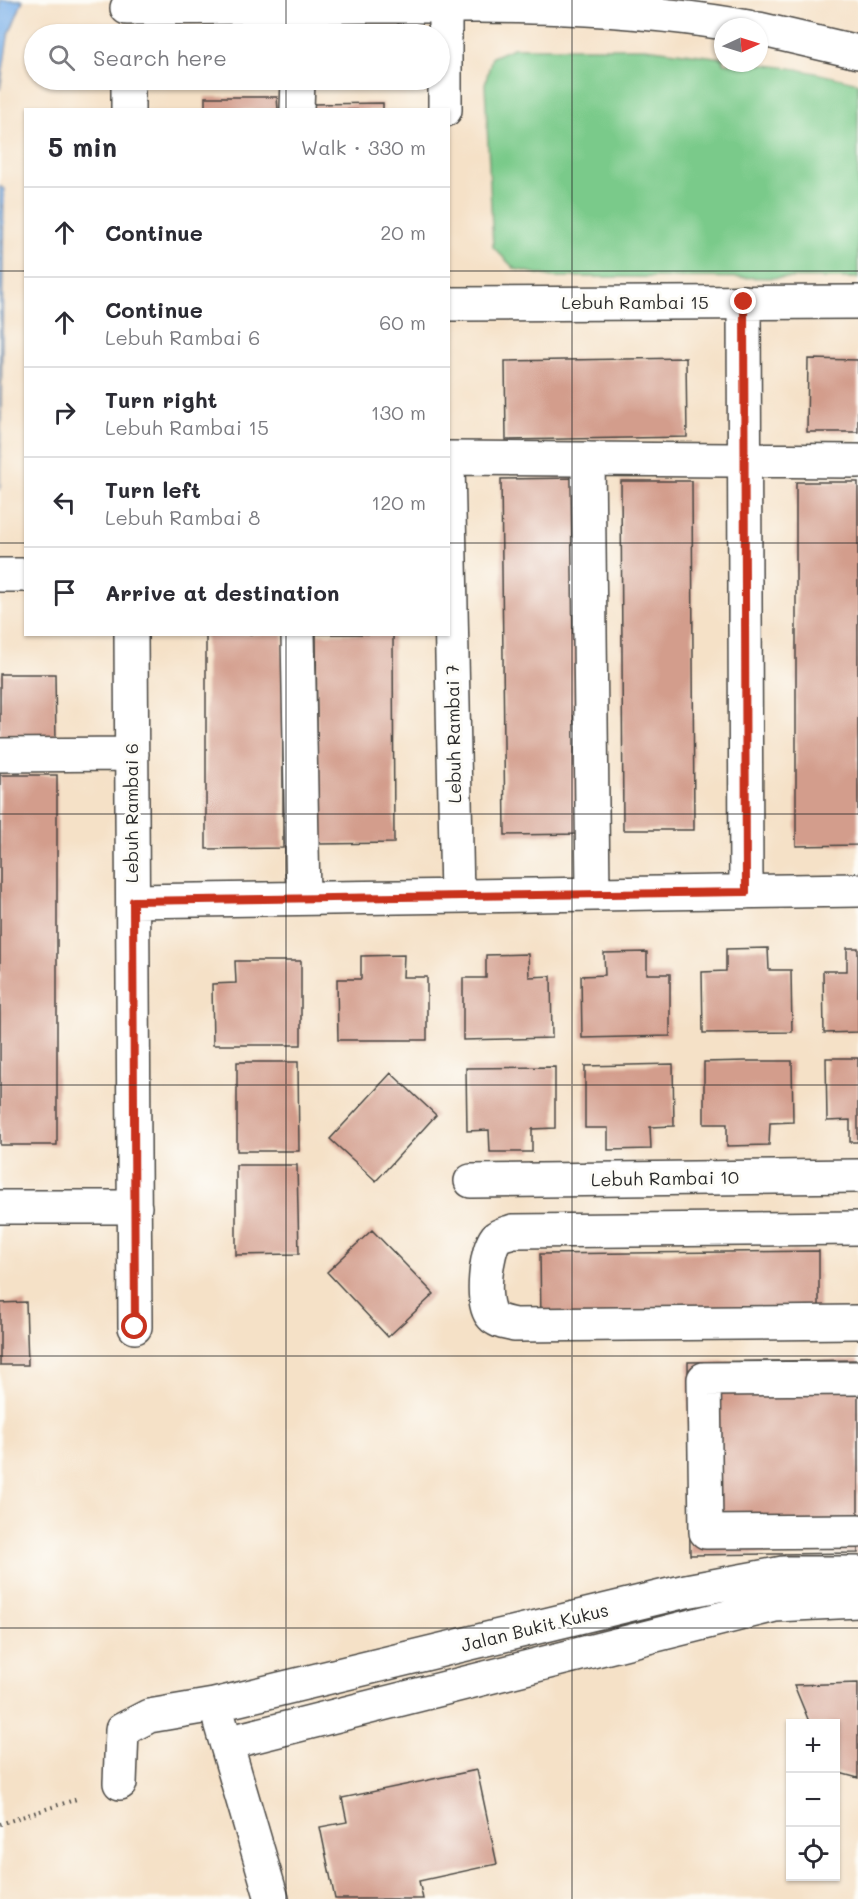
<!DOCTYPE html>
<meta charset="utf-8">
<style>
body{margin:0;font-family:Mali,sans-serif;background:#f2f2f3;color:#2b2b33}
.controls{position:absolute;right:18px;bottom:18px;display:grid;overflow:hidden;border-radius:0px;box-shadow:0 2px 4px #0004}
.controls button{width:54px;height:54px;display:grid;place-items:center;padding:0;border:0;border-bottom:2px solid #e1e1e2;background:#fff;color:#2b2b33;font:30px sans-serif}
.compass{position:absolute;left:714px;top:18px;width:54px;height:54px;border-radius:50%;background:#fff;box-shadow:0 2px 4px #0004;rotate:86deg}
.stop{position:absolute;width:18px;height:18px;margin:-14px;border:4px solid #c8321e;border-radius:50%;background:#fff}
.stop.end{background:#c8321e;border-color:#fff;box-shadow:0 2px 6px #0008}
.list{margin:0;padding:0;list-style:none}
h2{display:flex;justify-content:space-between;align-items:center;height:78px;margin:0;padding:0 24px;font-size:26px}
h2 small{font-size:20px;font-weight:400;color:#7c7c81}
.list li{display:grid;grid-template-columns:39px 1fr auto;gap:18px;align-items:center;box-sizing:border-box;height:90px;padding:0 24px;border-top:2px solid #e1e1e2}
.list b{display:block;font-size:22px;white-space:nowrap}
.list p{margin:0;font-size:20px;white-space:nowrap;color:#7c7c81}
.list em{font-size:20px;font-style:normal;color:#7c7c81}
.icon{flex:none;width:33px;height:33px;fill:none;stroke:currentColor;stroke-width:2;stroke-linecap:round;stroke-linejoin:round}
.map{position:relative;flex:none;width:858px;height:1899px;overflow:hidden}
.search{position:absolute;background:#fff;box-shadow:0 2px 4px #0004;left:24px;top:24px;width:426px;height:66px;display:flex;align-items:center;gap:15px;box-sizing:border-box;padding:0 21px;border-radius:33px;color:#7c7c81;font-size:22px}
.panel{position:absolute;background:#fff;box-shadow:0 2px 4px #0004;left:24px;top:108px;width:426px;height:528px;border-radius:0px}
.map>svg:first-child{display:block}
.green{fill:#7aca8a;stroke:#527a5a;stroke-width:1.5}
.water{fill:#7cb1ea;stroke:#546e8a;stroke-width:1.5}
.building{fill:#d39d8c}
.lines{fill:none;stroke-linecap:round;stroke-linejoin:round}
.minor-casing{stroke:#494642;stroke-width:36}
.path{stroke:#494642;stroke-width:4;stroke-dasharray:1.5 4.5;stroke-linecap:butt}
.minor{stroke:#fff;stroke-width:33}
.route{stroke:#c8321e;stroke-width:8}
.grid{fill:none;stroke:#2b2b2b;stroke-width:1.5;stroke-opacity:0.55}
.labels{text-anchor:middle;stroke-width:6;stroke-linejoin:round;paint-order:stroke}
.street-label{font-size:18px;fill:#2b2b2b;stroke:#fdfcf7}
</style>
<div class="map">
<svg width="858" height="1899" viewBox="0 0 858 1899">
<rect width="100%" height="100%" fill="#fdfcf7"/>
<filter id="ink" filterUnits="userSpaceOnUse"><feTurbulence type="fractalNoise" baseFrequency=".0167" numOctaves="2"/><feDisplacementMap in="SourceGraphic" scale="12" xChannelSelector="R" yChannelSelector="G"/><feConvolveMatrix kernelMatrix="1 2 1 2 8 2 1 2 1" color-interpolation-filters="sRGB"/></filter>
<filter id="wash" filterUnits="userSpaceOnUse"><feTurbulence type="fractalNoise" baseFrequency=".008" numOctaves="4" result="noise"/><feDisplacementMap in="SourceGraphic" scale="24" xChannelSelector="R" yChannelSelector="G"/><feGaussianBlur stdDeviation="1.35" result="paint"/><feColorMatrix in="noise" values="0 0 0 0 0 0 0 0 0 0 0 0 0 0 0 0 0 1.4 0 .05"/><feComposite in="paint" operator="in"/></filter>
<g filter="url(#wash)">
<rect width="100%" height="100%" fill="#f5e1c7"/>
<path class="green" d="M513,48H645L723,58V63C775,63 807,70 858,83V278L552,277L515,269L493,247L485,84L492,57Z"/>
<path class="water" d="M0,0H23L8,37L0,90Z
M0,186L4,189L0,491Z"/>
<g id="blocks">
<path class="building" d="M205,97H277L278,110H205Z
M383,103V110H313V104Z
M686,358L687,437L506,440L505,361Z
M808,359L858,360V432H807Z
M579,478L582,834L505,835L501,479Z
M621,481H692L694,830H623Z
M796,482H858V845L796,846Z
M206,634H283V848L206,849Z
M316,634H393L394,843L318,844Z
M0,674H55L56,743H0Z
M0,775H57V1145H0Z
M768,948L769,970H791L792,1032L703,1033L702,972L726,971V949Z
M847,948H858V1032L824,1033L823,971H847Z
M647,952V974H670V1036L582,1038L581,976L605,975L604,953Z
M528,954L529,977L551,976L552,1038L463,1040V978H486V955Z
M404,955L403,977H427V1040H338L337,979H361V956Z
M235,961H301V1045H213L212,984L236,983Z
M826,1058H858V1142H850V1120L827,1121Z
M747,1061H792L793,1122L770,1123L769,1145L727,1146V1124H704V1062Z
M237,1062H298L299,1151H237Z
M673,1064L674,1126L650,1127L651,1149L608,1150V1128H585V1066Z
M555,1067V1128L532,1129V1152H490L489,1130L467,1131L466,1068Z
M391,1073L436,1115L376,1181L330,1139Z
M236,1165H297L299,1254L236,1255Z
M372,1230L434,1294L388,1337L327,1272Z
M819,1251V1318L541,1321L540,1254Z
M26,1302L28,1365H0V1303Z
M858,1360V1553L690,1555L688,1362Z
M858,1683V1778L836,1772V1724H810L794,1685Z
M477,1770L497,1864L419,1881L423,1899H335L320,1827L347,1822L342,1798Z"/>
</g>
</g>
<g filter="url(#ink)">
<use href="#blocks" fill-opacity="0" stroke="#494642" stroke-width="1.5"/>
<g class="lines">
<defs>
<path id="minor" d="M445,6V110
M127,8C209,8 291,7 372,6C498,5 624,5 748,27
M759,29L858,52
M298,34V7
M128,80V110
M297,110L298,80
M744,302L746,892
M448,304L858,302
M448,458L858,461
M588,459L593,894
M448,464L457,896
M0,575H26
M131,634L135,1327
M298,634L303,898
M0,755L132,754
M133,901L858,890
M471,1181L858,1176
M0,1207H135
M858,1228L513,1231C508,1233 500,1234 496,1238C486,1251 480,1304 492,1316C497,1322 507,1323 514,1325L858,1322
M858,1378L704,1379L706,1532L858,1531
M220,1722L272,1899
M227,1743L775,1605L858,1601
M120,1783L122,1730L149,1716L214,1705L686,1591L783,1573H858"/>
</defs>
<use href="#minor" class="minor-casing"/>
<path class="path" d="M0,1824L77,1799"/>
<use href="#minor" class="minor"/>
</g>
</g>
<g class="lines" filter="url(#ink)">
<path class="route" d="M135,1327L133,901L746,892L744,302"/>
</g>
<path class="grid" d="M286,0V34M572,0V1899M286,80V110M0,271H26M448,271H858M0,543H26M448,543H858M286,634V1899M0,814H858M0,1085H858M0,1356H858M0,1628H858"/>
<g class="labels">
<g class="street-label">
<text x="635" y="309">Lebuh Rambai 15</text>
<text transform="translate(454 734) rotate(-91)" y="6">Lebuh Rambai 7</text>
<text transform="translate(132 813) rotate(-90)" y="6">Lebuh Rambai 6</text>
<text transform="translate(665 1179) rotate(-1)" y="6">Lebuh Rambai 10</text>
<text transform="translate(535 1628) rotate(-14)" y="6">Jalan Bukit Kukus</text>
</g>
</g>
</svg>
<div class="controls">
<button>+</button>
<button>−</button>
<button><svg class="icon" aria-label="locate" viewBox="0 0 24 24"><circle cx="12" cy="12" r="6"/><path d="M12 2v4M12 18v4M2 12h4M18 12h4"/></svg></button>
</div>
<svg class="compass" viewBox="-18 -18 36 36"><path d="M0-13l5 13h-10z" fill="#e53935"/><path d="M0 13l5-13h-10z" fill="#7c7c81"/></svg>
<div class="stop" style="left:135px;top:1327px"></div>
<div class="stop end" style="left:744px;top:302px"></div>
<div class="search"><svg class="icon" aria-label="search" viewBox="0 0 24 24"><circle cx="10" cy="10" r="6"/><path d="M15 15l6 6"/></svg>Search here</div>
<section class="panel">
<h2>5 min<small>Walk · 330 m</small></h2>
<ul class="list">
<li><svg class="icon" aria-label="ahead" viewBox="0 0 24 24"><path d="M12 20V5M6 11l6-6 6 6"/></svg><div><b>Continue</b></div><em>20 m</em></li>
<li><svg class="icon" aria-label="ahead" viewBox="0 0 24 24"><path d="M12 20V5M6 11l6-6 6 6"/></svg><div><b>Continue</b><p>Lebuh Rambai 6</p></div><em>60 m</em></li>
<li><svg class="icon" aria-label="right" viewBox="0 0 24 24"><path d="M7 20v-9h11M14 6l5 5-5 5"/></svg><div><b>Turn right</b><p>Lebuh Rambai 15</p></div><em>130 m</em></li>
<li><svg class="icon" aria-label="left" viewBox="0 0 24 24"><path d="M17 20v-9H6M10 6l-5 5 5 5"/></svg><div><b>Turn left</b><p>Lebuh Rambai 8</p></div><em>120 m</em></li>
<li><svg class="icon" aria-label="arrive" viewBox="0 0 24 24"><path d="M6 21V4h12l-3 4 3 4H6"/></svg><div><b>Arrive at destination</b></div></li>
</ul>
</section>
</div>
